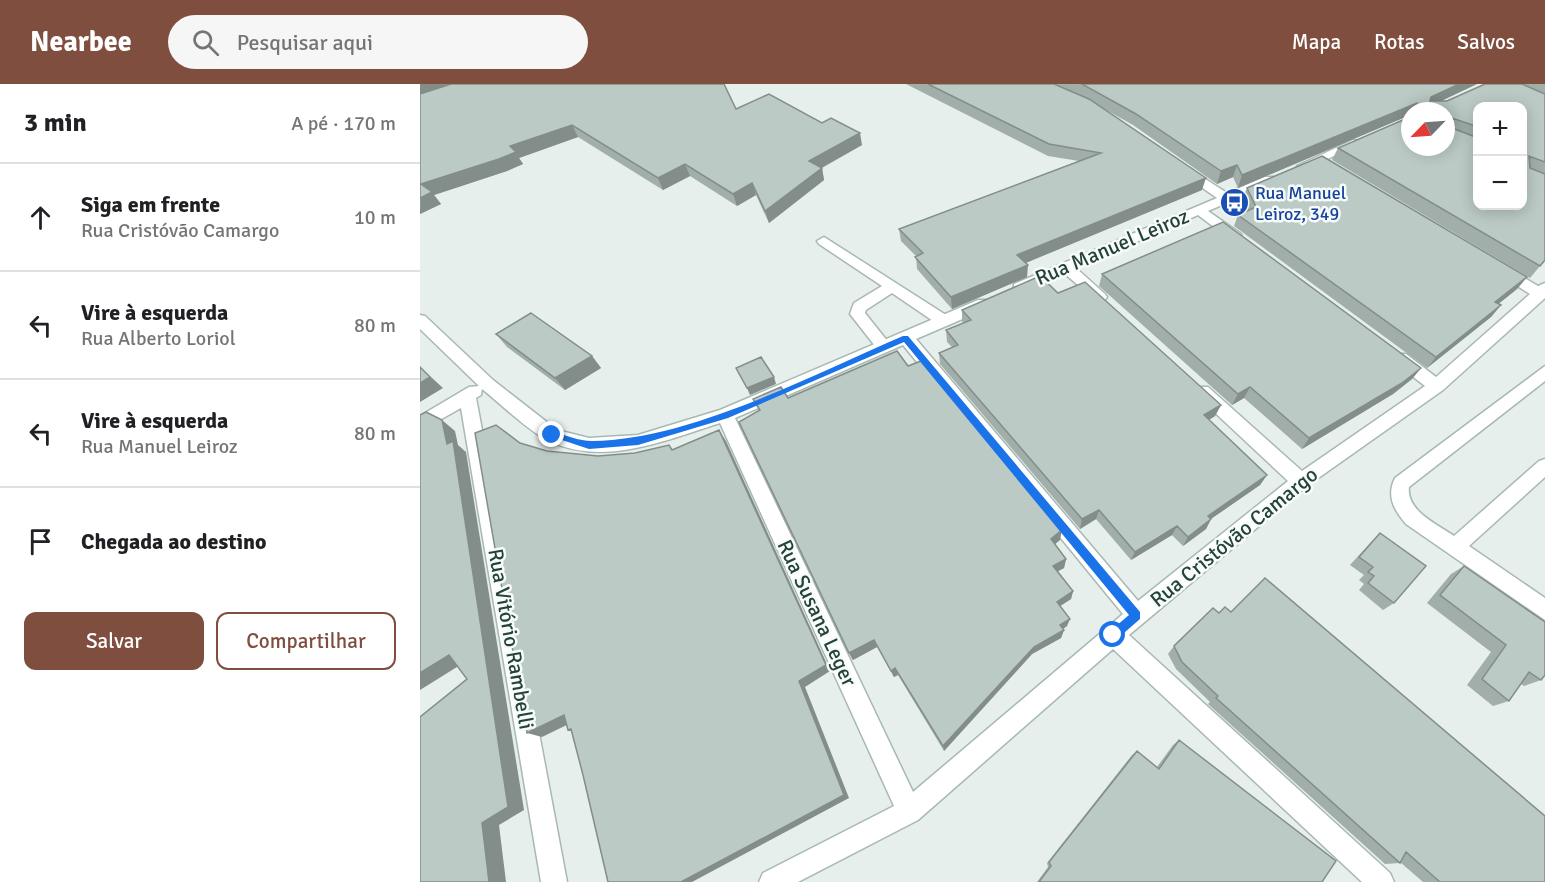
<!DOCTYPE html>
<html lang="pt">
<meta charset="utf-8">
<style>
body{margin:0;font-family:Signika,sans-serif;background:#f6f6f6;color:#202124}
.controls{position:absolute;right:18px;top:18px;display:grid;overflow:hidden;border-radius:12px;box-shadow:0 3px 15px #0003}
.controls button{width:54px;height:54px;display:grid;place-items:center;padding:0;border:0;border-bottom:2px solid #e0e0e0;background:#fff;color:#202124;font:30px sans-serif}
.compass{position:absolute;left:981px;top:18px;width:54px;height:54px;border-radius:50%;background:#fff;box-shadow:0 3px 15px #0003;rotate:245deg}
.stop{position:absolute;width:18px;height:18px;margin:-14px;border:4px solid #1a73e8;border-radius:50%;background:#fff}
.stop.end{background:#1a73e8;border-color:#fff;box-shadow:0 2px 6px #0008}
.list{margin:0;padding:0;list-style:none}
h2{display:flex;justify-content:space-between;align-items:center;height:78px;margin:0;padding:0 24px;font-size:26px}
h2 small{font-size:20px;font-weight:400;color:#757577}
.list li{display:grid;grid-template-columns:39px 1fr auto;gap:18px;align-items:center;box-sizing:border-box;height:108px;padding:0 24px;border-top:2px solid #e0e0e0}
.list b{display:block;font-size:22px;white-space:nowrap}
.list p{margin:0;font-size:20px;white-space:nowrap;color:#757577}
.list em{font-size:20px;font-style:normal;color:#757577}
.actions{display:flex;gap:12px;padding:18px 24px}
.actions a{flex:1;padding:14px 0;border:2px solid #7f4e3f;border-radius:12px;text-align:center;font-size:21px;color:#7f4e3f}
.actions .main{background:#7f4e3f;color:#fff}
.icon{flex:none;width:33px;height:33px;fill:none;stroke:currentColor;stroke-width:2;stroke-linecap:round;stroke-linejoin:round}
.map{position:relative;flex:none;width:1125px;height:798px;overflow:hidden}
header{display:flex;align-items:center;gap:36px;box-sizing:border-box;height:84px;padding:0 30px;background:#7f4e3f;color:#fff}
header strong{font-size:28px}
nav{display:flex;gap:33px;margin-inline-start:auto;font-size:21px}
.search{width:420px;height:54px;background:#f6f6f6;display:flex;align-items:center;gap:15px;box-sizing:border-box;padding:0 21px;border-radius:33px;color:#757577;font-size:22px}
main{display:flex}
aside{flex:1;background:#fff}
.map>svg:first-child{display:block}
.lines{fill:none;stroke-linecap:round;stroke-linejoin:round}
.lane-casing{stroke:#a8b8b2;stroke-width:3}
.street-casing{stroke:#a8b8b2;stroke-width:3}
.lane{fill:#fff;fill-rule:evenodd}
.street{fill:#fff;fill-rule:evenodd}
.wall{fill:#a1aea9;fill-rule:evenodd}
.shaded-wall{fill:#838d89}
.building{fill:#bbcac4;stroke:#838d89;stroke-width:1.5;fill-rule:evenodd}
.route{fill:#1a73e8}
.labels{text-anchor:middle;stroke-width:5;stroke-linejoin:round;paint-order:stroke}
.far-transit-label{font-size:18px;fill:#164399;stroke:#f7fbf9;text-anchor:start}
.street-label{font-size:21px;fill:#24423a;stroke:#f7fbf9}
</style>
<header>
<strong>Nearbee</strong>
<div class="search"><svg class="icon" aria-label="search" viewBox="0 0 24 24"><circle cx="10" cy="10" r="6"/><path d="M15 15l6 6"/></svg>Pesquisar aqui</div>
<nav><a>Mapa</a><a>Rotas</a><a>Salvos</a></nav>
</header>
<main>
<aside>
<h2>3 min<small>A pé · 170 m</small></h2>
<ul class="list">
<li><svg class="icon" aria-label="ahead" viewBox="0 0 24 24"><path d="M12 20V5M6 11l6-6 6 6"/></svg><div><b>Siga em frente</b><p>Rua Cristóvão Camargo</p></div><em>10 m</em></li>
<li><svg class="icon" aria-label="left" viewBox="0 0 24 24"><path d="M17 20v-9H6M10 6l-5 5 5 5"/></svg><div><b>Vire à esquerda</b><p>Rua Alberto Loriol</p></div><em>80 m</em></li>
<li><svg class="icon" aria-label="left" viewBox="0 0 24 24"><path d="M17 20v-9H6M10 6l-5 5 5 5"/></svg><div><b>Vire à esquerda</b><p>Rua Manuel Leiroz</p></div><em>80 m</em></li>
<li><svg class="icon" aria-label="arrive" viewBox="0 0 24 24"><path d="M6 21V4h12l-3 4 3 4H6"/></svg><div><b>Chegada ao destino</b></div></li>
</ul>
<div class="actions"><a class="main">Salvar</a><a>Compartilhar</a></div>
</aside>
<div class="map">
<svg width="1125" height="798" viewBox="0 0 1125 798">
<rect width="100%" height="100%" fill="#e6efeb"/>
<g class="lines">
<defs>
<path id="lane" d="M404,153L529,233L531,237L529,241H519L472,209L446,226L445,229L472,263L464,269L459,267L430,230L434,219L462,202L399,160L397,157Z"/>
<path id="street" d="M933,56L943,58L887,85L877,82Z
M765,82L807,109L845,93H853V99L788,127L821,150V156H811L778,131L656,184L685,210L687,213L685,216H675L644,189L604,206H594V200L797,114L761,89L759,86Z
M1082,181L1118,202L1125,199V214L1023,306L887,402L709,551L970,789L974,798H942L693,565L498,736L378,798H339L343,789L474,722L300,339C246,356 183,384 127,356C106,345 81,320 62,305L61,311L56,314L147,798H121L41,324L0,347V332L49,303L59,302L0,245V231L5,232L73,296L137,346L169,354L218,351L300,326L558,216H568L570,220L568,224L496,255L718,517L868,397L776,311L774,307L776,303H788L882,387L1005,302L974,278L972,274L974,270H986L1016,293L1110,210L1077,189V183ZM483,261L703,530L493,708L315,334Z
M1125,282V297L989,403C986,427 1017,440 1034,452L1119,377L1125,375V393L1049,462L1125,514V536L986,440C974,426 966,412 975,394Z"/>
</defs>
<use href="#lane" class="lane-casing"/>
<use href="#street" class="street-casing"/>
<use href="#lane" class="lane"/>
<use href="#street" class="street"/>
</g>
<path class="wall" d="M0,0L316,25L442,61L402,84L404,96L349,139L336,111L317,122L270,92L243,106L158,53L99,74L103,80L87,87L14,111L21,120L0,130Z
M486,0H1057L1021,17H1027L1065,0H1125V176L1110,194L912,76L918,64L1026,27H990V31L818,104L813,93L797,100L713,41L679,22L782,106L605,179L607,193L532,225L497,185L496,172L481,157L479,145L659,77L628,72ZM1058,22L1102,122H1058Z
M827,104L1107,193L1097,205L1078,220L1081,221L1071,233L1007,284L814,142L818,131L828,127L822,115Z
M682,190L1001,284L992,295L973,310L882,365L824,314L812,321L679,202Z
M638,209L801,321L795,332L789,336L847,391L840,401L791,435L786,445L763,462L752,451L711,476L676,435L660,445L520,280L519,269L532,263L527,258L526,246L543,239L542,237V226Z
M76,250L172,272L181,284L145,306L87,263Z
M488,282L640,456L635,460L646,475L644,484L638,487L653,507L651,515L640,522L647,542L643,545L644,546L641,554L612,570L524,667L478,591L474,593L457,563L433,576L429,569L339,327L333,315L368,314Z
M960,449L974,519L963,526L939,506L944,500L939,496L944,491L930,481L951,458Z
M1044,482L1121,596L1104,602L1101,600L1089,617L1073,622L1047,601L1071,568L1007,519L1031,490Z
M754,562L1125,798H1003L980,778V779L965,780L788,620L790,618L756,585L748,570Z
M759,656L902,798H617L628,783L627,779L712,671L717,667L737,683L753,661Z"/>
<path class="shaded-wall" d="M0,0H49L0,14Z
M1039,0H1057L1004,25L1011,13Z
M997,19L993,27H990V31L818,104L822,91Z
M152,41L158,53L99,74L103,80L87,87L14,111L21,120L0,130L1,100L90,62Z
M440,49L442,61L392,89L389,77Z
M265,80L270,92L243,106L238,94Z
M817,81L813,93L797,100L801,87Z
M402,84L404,96L349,139L345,127Z
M786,94L782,106L596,183L597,171Z
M332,99L336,111L317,122L313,110Z
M608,181L607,193L532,225L531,213Z
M1107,193L1097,205L1066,230L1075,218Z
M1081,221L1071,233L1007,284L1016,273Z
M172,272L181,284L145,306L135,294Z
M0,283L23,304L0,318Z
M1001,284L992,295L973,310L882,365L889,354Z
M354,293L356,300L330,311L327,304Z
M830,303L824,314L812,321L818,310Z
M801,321L795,332L779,342L784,331Z
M22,336L35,347L38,361L46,368L104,726L79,741L86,798H69L62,739L27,360Z
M299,346L306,357L410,587L385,603L429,714L272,798H261L379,597Z
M847,391L840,401L782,441L788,432Z
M679,426L676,435L660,445L662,435Z
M791,435L786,445L763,462L768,453Z
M757,442L752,451L711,476L715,468Z
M642,446L640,456L629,465L631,455Z
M646,475L644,484L631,491L633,482Z
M653,507L651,515L634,526L637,518Z
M650,535L647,542L637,549L640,541Z
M644,546L641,554L612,570L524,667L523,662L614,563Z
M454,556L457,563L433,576L429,569Z
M29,571L45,578L0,606V589Z
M475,584L478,591L474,593L471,587Z
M144,631L157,636L122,653L107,649Z"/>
<path class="building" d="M31,0H304L316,25L349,10L402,39L411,34L440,49L389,77L402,84L345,127L332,99L313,110L265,80L238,94L152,41L90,62L96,68L79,75L1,100L12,108L0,114V10Z
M508,0H634L669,15L786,94L597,171L608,181L531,213L495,173L503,169L479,145L681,69L629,60Z
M662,0H1039L1011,13L1010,17H1027L1065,0H1102L1125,10V78L1109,72L1110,84L1125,90V176L1120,182L918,64L990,33V63H1026V27H998L997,19L822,91L817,81L801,87L716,30ZM1058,22H1102V122H1058V54L1032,44V34L1058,43Z
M902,72L1107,193L1075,218L1081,221L1016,273L818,131L836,123L827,104Z
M803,138L1001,284L982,299L889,354L830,303L818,310L682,190Z
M620,192L638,209L665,198L801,321L784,331L847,391L788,432L791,435L768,453L757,442L715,468L679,426L662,435L519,269L538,261L526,246L551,236L542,226Z
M111,229L172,272L135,294L76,250Z
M477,267L488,282L501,277L642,446L631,455L646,475L633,482L653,507L637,518L650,535L640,541L644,546L614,563L523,662L475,584L471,587L454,556L429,569L319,338L340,326L333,315L361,303L368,314Z
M341,273L354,293L327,304L316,284Z
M0,283L10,293L0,299Z
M6,328L22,336L27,360L33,357L88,723L62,739L69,798H0V633L47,595L29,571L0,589V331Z
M76,341L100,359L127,367L178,372L215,369L249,361L252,366L299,346L406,581L379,597L424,711L261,798H188L163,691L151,645L148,646L144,631L107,649L55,349Z
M960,449L1006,482L974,519L948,499L954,492L948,488L953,483L939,473Z
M1044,482L1125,538V591L1121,596L1109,588L1089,617L1062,595L1086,561L1020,511Z
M845,494L1125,732V798H1020L986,768L980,779L796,614L798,612L762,578L754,562L793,524L799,529L805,523L811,528Z
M759,656L916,777L902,798H619L631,782L629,778L717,667L739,685Z"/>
<path class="route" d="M483,252H488L720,528V535L697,555H689V548L709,531L484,258L308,334L218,361L169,365L127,351L132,347C145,351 159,357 172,357C270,356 392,291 483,252Z"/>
<defs>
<symbol id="bus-disc" viewBox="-11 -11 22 22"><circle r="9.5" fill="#1a4fb4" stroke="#f7fbf9"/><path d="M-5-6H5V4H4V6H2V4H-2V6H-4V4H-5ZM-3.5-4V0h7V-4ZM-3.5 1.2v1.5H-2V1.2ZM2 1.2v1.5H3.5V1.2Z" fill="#fff"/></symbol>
</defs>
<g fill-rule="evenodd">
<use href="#bus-disc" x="798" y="102" width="33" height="33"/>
</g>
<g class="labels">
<g class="far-transit-label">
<text x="835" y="115">Rua Manuel<tspan x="835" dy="21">Leiroz, 349</tspan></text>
</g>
<g class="street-label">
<text transform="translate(692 163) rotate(-23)" y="7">Rua Manuel Leiroz</text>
<text transform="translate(814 453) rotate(-39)" y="7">Rua Cristóvão Camargo</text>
<text transform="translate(397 529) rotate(65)" y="7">Rua Susana Leger</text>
<text transform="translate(91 555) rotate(80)" y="7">Rua Vitório Rambelli</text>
</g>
</g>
</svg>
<div class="controls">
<button>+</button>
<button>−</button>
</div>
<svg class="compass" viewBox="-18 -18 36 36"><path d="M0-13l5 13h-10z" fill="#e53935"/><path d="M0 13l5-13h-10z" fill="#757577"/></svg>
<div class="stop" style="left:693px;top:551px"></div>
<div class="stop end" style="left:132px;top:351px"></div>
</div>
</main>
